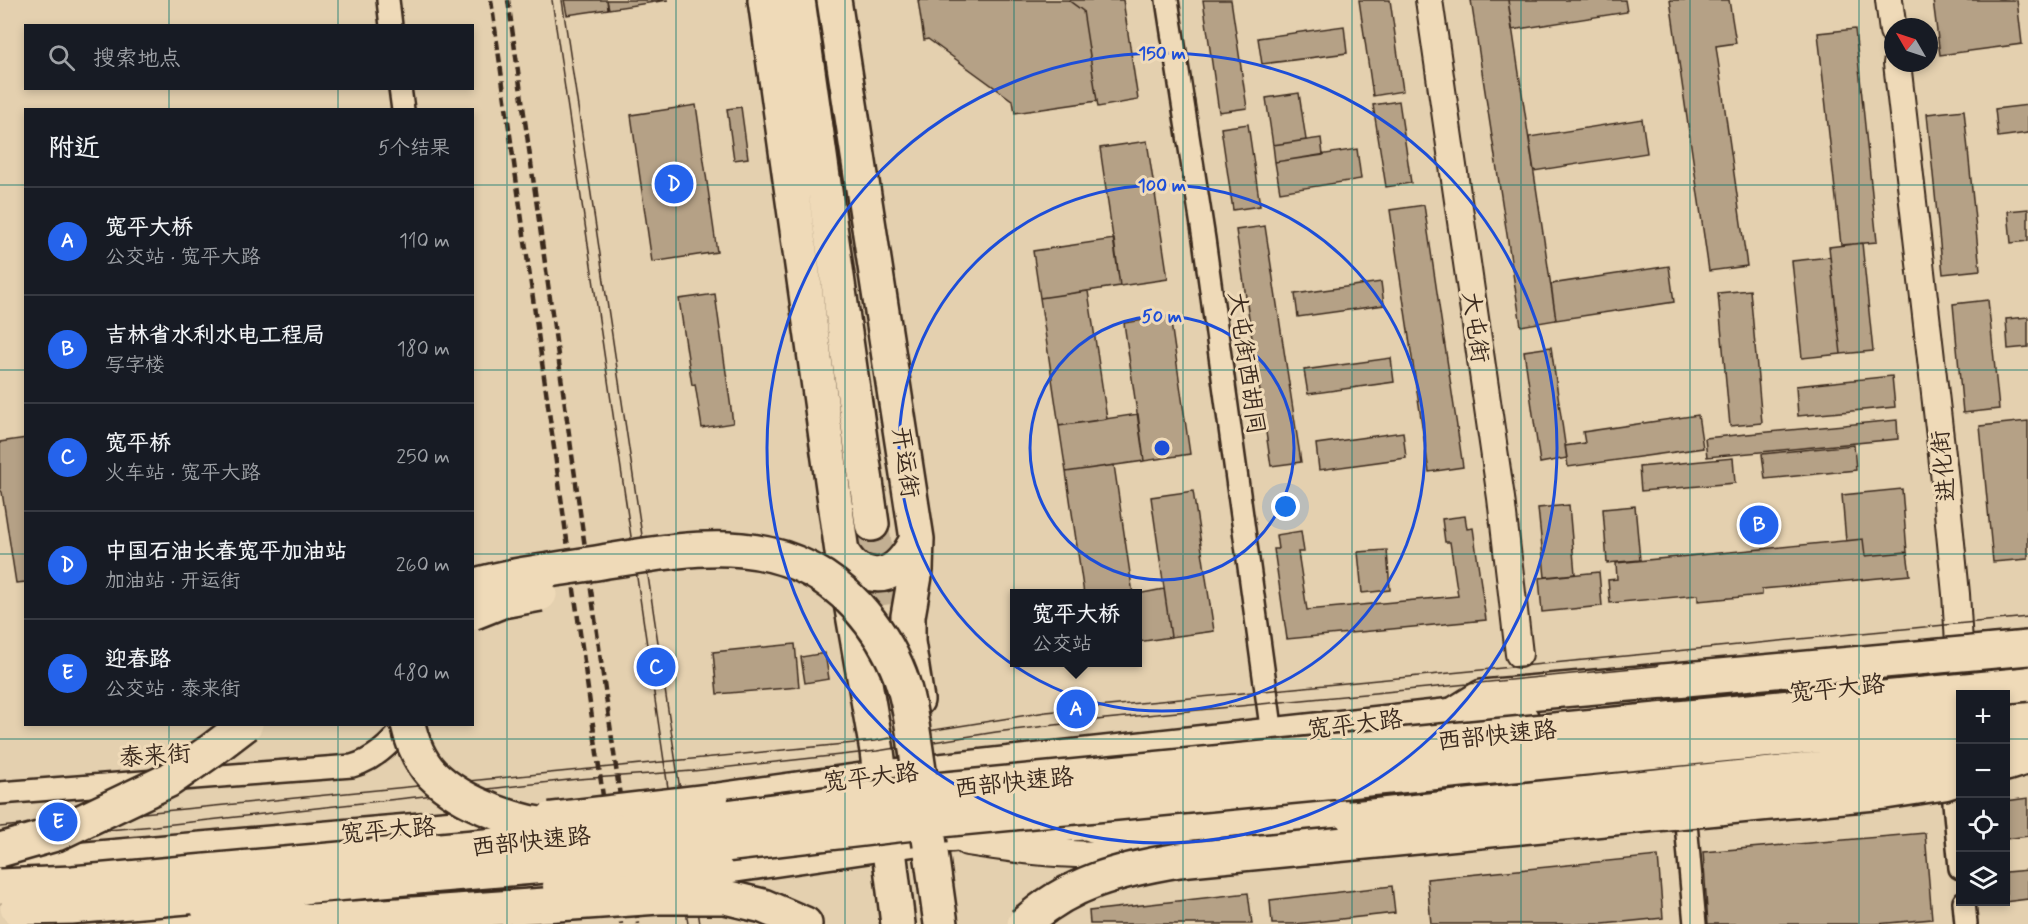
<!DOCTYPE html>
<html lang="zh">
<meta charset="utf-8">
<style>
body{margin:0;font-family:Mynerve,"LXGW WenKai TC",sans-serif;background:#242831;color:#f1f3f6}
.controls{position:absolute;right:18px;bottom:18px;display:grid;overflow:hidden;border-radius:0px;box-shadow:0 3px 9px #0003}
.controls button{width:54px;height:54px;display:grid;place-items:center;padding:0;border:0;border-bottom:2px solid #363941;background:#171b24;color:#f1f3f6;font:30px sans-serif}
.compass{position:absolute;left:1884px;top:18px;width:54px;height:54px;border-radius:50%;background:#171b24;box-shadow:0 3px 9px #0003;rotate:309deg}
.you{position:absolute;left:1286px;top:507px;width:21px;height:21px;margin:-15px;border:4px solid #fff;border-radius:50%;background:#1a73e8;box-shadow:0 0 0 9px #1a73e833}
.badge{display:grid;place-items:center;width:39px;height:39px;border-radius:50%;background:#2563eb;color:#fff;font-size:20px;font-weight:700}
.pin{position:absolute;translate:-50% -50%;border:3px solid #fff;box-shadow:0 2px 6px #0006}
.popup{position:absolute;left:1010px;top:589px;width:132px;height:78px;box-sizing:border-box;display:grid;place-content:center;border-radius:0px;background:#171b24;filter:drop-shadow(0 2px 4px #0005);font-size:20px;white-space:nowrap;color:#9ea1a6}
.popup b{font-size:22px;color:#f1f3f6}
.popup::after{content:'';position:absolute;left:50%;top:100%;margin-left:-12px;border:12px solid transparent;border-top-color:#171b24}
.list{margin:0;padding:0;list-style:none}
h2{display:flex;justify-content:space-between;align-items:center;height:78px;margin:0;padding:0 24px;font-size:26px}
h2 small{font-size:20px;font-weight:400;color:#9ea1a6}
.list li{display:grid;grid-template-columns:39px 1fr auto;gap:18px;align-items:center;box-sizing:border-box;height:108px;padding:0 24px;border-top:2px solid #363941}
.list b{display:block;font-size:22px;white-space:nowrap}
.list p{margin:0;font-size:20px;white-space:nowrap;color:#9ea1a6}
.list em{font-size:20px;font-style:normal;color:#9ea1a6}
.icon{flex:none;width:33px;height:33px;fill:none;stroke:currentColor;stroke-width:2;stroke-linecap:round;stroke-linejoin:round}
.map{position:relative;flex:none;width:2028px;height:924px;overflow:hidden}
.search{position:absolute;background:#171b24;box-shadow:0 3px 9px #0003;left:24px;top:24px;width:450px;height:66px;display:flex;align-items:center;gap:15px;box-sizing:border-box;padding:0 21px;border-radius:0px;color:#9ea1a6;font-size:22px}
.panel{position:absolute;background:#171b24;box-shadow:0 3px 9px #0003;left:24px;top:108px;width:450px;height:618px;border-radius:0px}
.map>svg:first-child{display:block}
.building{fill:#b5a186;stroke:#3b2a1e;stroke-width:1.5}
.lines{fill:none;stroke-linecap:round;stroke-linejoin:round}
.primary-tunnel{stroke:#c2af92;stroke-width:33;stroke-dasharray:33 16;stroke-linecap:butt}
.minor-casing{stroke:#3b2a1e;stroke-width:26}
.tertiary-casing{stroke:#3b2a1e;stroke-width:30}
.secondary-casing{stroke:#3b2a1e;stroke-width:33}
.primary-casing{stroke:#3b2a1e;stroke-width:38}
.trunk-casing{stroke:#3b2a1e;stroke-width:38}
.minor{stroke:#efdab8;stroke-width:21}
.tertiary{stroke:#efdab8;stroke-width:26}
.secondary{stroke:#efdab8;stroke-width:28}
.primary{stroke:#efdab8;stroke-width:33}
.trunk{stroke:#efdab8;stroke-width:33}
.tram{stroke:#3b2a1e;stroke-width:1.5}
.rail{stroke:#3b2a1e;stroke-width:4.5;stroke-dasharray:9 4.5;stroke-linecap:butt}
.secondary-bridge-casing{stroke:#3b2a1e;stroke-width:33;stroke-linecap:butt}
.trunk-bridge-casing{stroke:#3b2a1e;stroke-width:38;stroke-linecap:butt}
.secondary-bridge{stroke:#efdab8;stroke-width:28}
.trunk-bridge{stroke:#efdab8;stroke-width:33}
.grid{fill:none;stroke:#0f766e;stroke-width:1.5;stroke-opacity:0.55}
.ring{fill:none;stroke:#1d4ed8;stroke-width:3}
.labels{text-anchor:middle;stroke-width:6;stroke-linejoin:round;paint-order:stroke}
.street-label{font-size:24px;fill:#3b2a1e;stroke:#efdab8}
.centre{fill:#1d4ed8;stroke:#efdab8;stroke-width:3}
.ring-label{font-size:18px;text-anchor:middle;font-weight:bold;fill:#1d4ed8;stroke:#efdab8;stroke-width:6;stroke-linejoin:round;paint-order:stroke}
</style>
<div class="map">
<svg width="2028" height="924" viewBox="0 0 2028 924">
<rect width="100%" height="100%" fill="#e4d0af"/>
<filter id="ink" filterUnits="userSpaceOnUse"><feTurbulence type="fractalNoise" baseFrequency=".0167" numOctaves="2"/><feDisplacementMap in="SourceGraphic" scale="12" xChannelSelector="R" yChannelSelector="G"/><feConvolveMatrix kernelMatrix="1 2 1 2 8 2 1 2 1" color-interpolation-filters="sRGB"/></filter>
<g filter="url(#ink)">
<path class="building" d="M564,0H607L608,9L567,15Z
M607,0H668L609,9Z
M918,0H1068L1083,11L1097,101L1015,113L1013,101L928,39L924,40Z
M1068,0H1123L1138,100L1098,107L1083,11Z
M1203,0H1231L1247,108L1219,112Z
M1359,0H1390L1403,91L1373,96Z
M1471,0H1508L1556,320L1521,326Z
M1508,0H1625L1627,12L1512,30Z
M1670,0H1729L1736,43L1716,46L1747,266L1709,271Z
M1933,0H2017L2022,44L1940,55Z
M1344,26L1347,53L1262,64L1258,38Z
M1855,29L1877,242L1841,245L1818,33Z
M1299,93L1306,140L1273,145L1266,98Z
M1399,101L1411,183L1386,187L1373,105Z
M696,105L717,252L652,262L631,115Z
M2028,105V133L1998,137L1995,109Z
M741,107L748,158L734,160L727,109Z
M1964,110L1980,270L1943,274L1927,114Z
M1642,119L1647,153L1534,171L1529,137Z
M1248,124L1260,206L1233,210L1221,128Z
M1321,138L1323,155L1275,162L1273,145Z
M1147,141L1168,279L1120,286L1100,148Z
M1357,149L1361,179L1280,192L1275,162Z
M1424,205L1463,467L1429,472L1390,210Z
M2028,209V241L2011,243L2008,211Z
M1265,226L1301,462L1271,466L1236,230Z
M1114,239L1120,286L1040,298L1033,251Z
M1862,243L1873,351L1841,354L1829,247Z
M1830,257L1841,354L1802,358L1792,261Z
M1669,266L1674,302L1556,320L1551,284Z
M1381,282L1384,305L1298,317L1295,294Z
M1750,290L1762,423L1730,426L1718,293Z
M1088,291L1107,419L1059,426L1040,298Z
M715,294L733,423L702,428L695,384L692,385L679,299Z
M1988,300L1999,409L1963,413L1953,304Z
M1170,316L1190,454L1144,461L1124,323Z
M2028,317V347L2008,349L2006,319Z
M1551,347L1567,458L1540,463L1524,351Z
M1391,358L1394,382L1308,394L1304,370Z
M1892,376L1895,407L1798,416L1796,386Z
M1138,414L1144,461L1066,472L1059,426Z
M1698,415L1703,448L1568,467L1565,446L1585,443L1583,432Z
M1897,420L1898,439L1707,457L1705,438Z
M2028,421V559L1993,562L1980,426Z
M1403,432L1406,458L1319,470L1316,444Z
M26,438V582L16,583L2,492L0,490V442Z
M1854,445L1856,470L1765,479L1762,454Z
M1733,458L1735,483L1641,491L1639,467Z
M1114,465L1133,594H1084L1066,472Z
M1902,489L1907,552L1865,556L1863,539L1846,541L1842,495Z
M1193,491L1214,631L1171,637L1151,497Z
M1569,505L1575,574L1545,577L1538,508Z
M1635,506L1640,560L1607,563L1603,509Z
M1465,516L1467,529L1473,528L1486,620L1287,639L1274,549H1278L1276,535L1301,531L1304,552H1298L1307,610L1458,596L1450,542H1445L1442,519Z
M1863,539L1865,556L1907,552L1910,575L1762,589V595L1698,601V595L1610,603L1608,580L1617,579L1616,563Z
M1387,550L1390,590L1362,593L1358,552Z
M1599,572L1602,606L1542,612L1539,578Z
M1164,589L1171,637L1138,642L1137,594Z
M795,644L799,687L717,694L713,652Z
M825,653L829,679L805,683L801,657Z
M2028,798V836L2006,839V801Z
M1925,833L1932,919L1877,924H1708L1703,852Z
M1658,856L1663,918L1603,924H1431L1427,879Z
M2028,870V899L1980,905V902H2006V872Z
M1392,886L1395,913L1296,924H1272L1270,900Z
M1248,893L1252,924H1090L1089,911Z"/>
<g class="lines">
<path class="primary-tunnel" d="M872,524L893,659"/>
<defs>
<path id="minor" d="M388,0L391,26
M1167,0L1204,239L1272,734
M400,88L403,110
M1951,770L1960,868
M0,793L352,766C375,760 392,743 406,724
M1684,801L1695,924
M1964,902L1966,924"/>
<path id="tertiary" d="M1429,0L1501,498L1519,654
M1889,0L1893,31
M1897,63L1944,472L1956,594L1961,676
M967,842C1030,852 1092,859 1155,852"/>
<path id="secondary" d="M2006,744L2028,743
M714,798L880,775L1458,712L1490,721L1524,718
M0,864L518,819
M719,870L940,838L1334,804
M467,895L557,886
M91,924L233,916"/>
<path id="primary" d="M765,0L842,552L877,751L898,924
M798,0L872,524
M834,0L917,539L916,570L908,616V642L917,700
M842,552C845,557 849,563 854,567C859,572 864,573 871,574C894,579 908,557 917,539"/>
<path id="trunk" d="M1458,712L1482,697L1664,681
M2006,718L2028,716
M2006,764L2028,757
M1093,825L1144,839L1353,818
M930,845L941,924
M725,897L763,906L805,924"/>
</defs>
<use href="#minor" class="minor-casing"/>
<use href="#tertiary" class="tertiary-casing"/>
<use href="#secondary" class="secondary-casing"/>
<use href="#primary" class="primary-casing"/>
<use href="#trunk" class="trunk-casing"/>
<use href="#minor" class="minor"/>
<use href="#tertiary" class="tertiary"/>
<use href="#secondary" class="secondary"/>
<use href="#primary" class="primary"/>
<use href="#trunk" class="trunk"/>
<path class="tram" d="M552,0L688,924
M562,0L700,924
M0,827L875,741L922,732L1046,712L2028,617
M0,839L155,826L578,779L693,771L877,751L996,732L1105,719L2028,630"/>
<path class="rail" d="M491,0L621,924
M508,0L638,924"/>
<defs>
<path id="secondary-bridge" d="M550,817L714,798
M557,886L719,870"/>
<path id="trunk-bridge" d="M472,586C514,574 559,569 602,562C694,547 786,529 857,606C875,626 890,649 900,675C909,699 912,725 916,750C921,782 925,813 930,845
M472,613L502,601L540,594
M1664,681L2028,648
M408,724C412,742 419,760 432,774C463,805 522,825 564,827
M1353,818L1960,754
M0,850L56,834L169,780L212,750L246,724
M0,886L73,883L551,840L925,791L2028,684
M17,908L71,907L545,866L931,821L1960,722
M208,909L312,921L659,897H725
M1024,924C1069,882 1120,870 1179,860L1885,792L1944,783L1960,778"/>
</defs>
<use href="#secondary-bridge" class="secondary-bridge-casing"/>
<use href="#trunk-bridge" class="trunk-bridge-casing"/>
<use href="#secondary-bridge" class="secondary-bridge"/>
<use href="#trunk-bridge" class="trunk-bridge"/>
</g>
</g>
<path class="grid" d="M169,0V26M338,0V26M507,0V924M676,0V924M845,0V924M1014,0V924M1183,0V924M1352,0V924M1521,0V924M1690,0V924M1859,0V924M169,88V110M338,88V110M0,185H26M472,185H2028M0,370H26M472,370H2028M0,554H26M472,554H2028M169,724V924M338,724V924M0,739H1960M2006,739H2028"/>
<g class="ring">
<circle cx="1162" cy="448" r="132"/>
<circle cx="1162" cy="448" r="263"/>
<circle cx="1162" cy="448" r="395"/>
</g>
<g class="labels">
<g class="street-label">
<text transform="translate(1476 327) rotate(82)" y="8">大屯街</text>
<text transform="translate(1247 363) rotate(82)" y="8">大屯街西胡同</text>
<text transform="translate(906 462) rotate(82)" y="8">开运街</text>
<text transform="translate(1943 466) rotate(-96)" y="8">进化街</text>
<text transform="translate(1837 688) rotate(-6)" y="8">宽平大路</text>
<text transform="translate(1355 724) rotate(-7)" y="8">宽平大路</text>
<text transform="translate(1497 735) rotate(-6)" y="8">西部快速路</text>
<text transform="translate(155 755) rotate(-4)" y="8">泰来街</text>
<text transform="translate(871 777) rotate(-7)" y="8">宽平大路</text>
<text transform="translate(1014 782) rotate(-6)" y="8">西部快速路</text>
<text transform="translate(388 830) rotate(-5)" y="8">宽平大路</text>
<text transform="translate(531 841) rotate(-6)" y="8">西部快速路</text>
</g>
</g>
<circle cx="1162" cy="448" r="9" class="centre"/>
<g class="ring-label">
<text x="1162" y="59">150 m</text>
<text x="1162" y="191">100 m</text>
<text x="1162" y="322">50 m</text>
</g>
</svg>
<div class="controls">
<button>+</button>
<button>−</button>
<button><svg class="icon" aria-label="locate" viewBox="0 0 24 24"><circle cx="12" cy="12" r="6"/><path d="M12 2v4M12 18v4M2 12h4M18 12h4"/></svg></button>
<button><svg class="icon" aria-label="layers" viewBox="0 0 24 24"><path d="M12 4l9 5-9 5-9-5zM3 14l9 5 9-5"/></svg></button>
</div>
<svg class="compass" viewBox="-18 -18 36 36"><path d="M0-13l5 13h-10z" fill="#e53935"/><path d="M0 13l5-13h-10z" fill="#9ea1a6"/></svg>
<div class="you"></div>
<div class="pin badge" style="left:1076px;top:709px">A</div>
<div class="popup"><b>宽平大桥</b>公交站</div>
<div class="pin badge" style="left:1759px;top:525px">B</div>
<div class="pin badge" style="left:656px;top:667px">C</div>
<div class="pin badge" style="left:674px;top:184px">D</div>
<div class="pin badge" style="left:58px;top:822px">E</div>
<div class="search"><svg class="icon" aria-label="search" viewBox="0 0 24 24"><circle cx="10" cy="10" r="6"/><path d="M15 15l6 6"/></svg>搜索地点</div>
<section class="panel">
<h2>附近<small>5个结果</small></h2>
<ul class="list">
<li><span class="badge">A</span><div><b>宽平大桥</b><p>公交站 · 宽平大路</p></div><em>110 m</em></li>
<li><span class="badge">B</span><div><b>吉林省水利水电工程局</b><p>写字楼</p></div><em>180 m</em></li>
<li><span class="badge">C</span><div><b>宽平桥</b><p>火车站 · 宽平大路</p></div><em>250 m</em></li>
<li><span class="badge">D</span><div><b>中国石油长春宽平加油站</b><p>加油站 · 开运街</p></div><em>260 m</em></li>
<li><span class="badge">E</span><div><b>迎春路</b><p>公交站 · 泰来街</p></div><em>480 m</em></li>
</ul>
</section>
</div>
